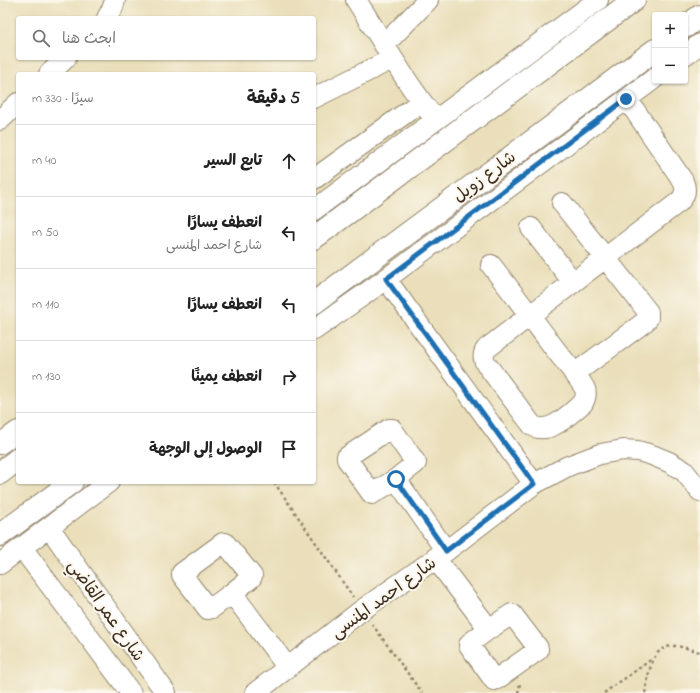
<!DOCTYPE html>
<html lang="ar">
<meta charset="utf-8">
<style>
body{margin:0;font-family:"Indie Flower","Playpen Sans Arabic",sans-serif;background:#f2f2f2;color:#222;direction:rtl}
.controls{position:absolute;right:12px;top:12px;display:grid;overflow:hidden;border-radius:4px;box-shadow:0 1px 3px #0004}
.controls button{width:36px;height:36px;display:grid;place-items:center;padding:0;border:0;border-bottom:1px solid #e0e0e0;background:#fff;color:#222;font:20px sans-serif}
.stop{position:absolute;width:12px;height:12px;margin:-9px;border:3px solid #1f6fb2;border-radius:50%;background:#fff}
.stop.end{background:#1f6fb2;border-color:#fff;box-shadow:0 1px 4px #0008}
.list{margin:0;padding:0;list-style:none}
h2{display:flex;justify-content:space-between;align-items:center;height:52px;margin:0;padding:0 16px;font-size:17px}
h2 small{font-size:13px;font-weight:400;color:#767676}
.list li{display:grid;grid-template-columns:26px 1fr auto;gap:12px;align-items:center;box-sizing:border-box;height:72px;padding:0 16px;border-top:1px solid #e0e0e0}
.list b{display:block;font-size:15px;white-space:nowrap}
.list p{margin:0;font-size:13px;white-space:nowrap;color:#767676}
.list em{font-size:13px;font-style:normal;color:#767676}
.icon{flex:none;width:22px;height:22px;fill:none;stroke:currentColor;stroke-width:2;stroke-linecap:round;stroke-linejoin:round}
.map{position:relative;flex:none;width:700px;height:693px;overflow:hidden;direction:ltr}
.search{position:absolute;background:#fff;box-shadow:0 1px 3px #0004;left:16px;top:16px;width:300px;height:44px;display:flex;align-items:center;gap:10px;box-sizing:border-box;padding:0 14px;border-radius:4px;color:#767676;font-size:15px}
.panel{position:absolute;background:#fff;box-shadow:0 1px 3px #0004;left:16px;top:72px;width:300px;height:412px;border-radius:4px;direction:rtl}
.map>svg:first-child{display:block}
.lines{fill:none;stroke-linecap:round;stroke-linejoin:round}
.minor-casing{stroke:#92846c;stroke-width:22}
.major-casing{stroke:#92846c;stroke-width:24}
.path{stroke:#92846c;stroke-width:2.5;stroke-dasharray:3 3;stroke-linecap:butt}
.minor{stroke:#fff;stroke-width:20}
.major{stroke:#fff;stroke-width:22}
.route{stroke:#1f6fb2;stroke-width:5}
.labels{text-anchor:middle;stroke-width:4;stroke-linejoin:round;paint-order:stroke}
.street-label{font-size:17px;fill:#3b2a1e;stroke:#fbf7ec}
</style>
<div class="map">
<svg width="700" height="693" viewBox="0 0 700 693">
<rect width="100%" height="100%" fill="#fbf7ec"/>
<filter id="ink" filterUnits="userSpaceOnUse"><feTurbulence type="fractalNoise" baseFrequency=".025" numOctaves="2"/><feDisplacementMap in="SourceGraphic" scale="8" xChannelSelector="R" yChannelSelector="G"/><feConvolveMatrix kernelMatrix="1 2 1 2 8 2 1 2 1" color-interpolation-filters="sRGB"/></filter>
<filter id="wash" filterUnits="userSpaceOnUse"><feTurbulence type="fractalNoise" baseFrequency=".012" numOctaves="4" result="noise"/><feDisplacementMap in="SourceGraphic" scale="16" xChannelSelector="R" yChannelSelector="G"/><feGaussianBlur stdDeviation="0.9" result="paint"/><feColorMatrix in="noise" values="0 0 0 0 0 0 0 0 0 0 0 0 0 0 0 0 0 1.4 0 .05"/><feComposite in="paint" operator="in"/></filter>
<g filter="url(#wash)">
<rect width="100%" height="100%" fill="#eadfba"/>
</g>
<g filter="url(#ink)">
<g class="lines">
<defs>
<path id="minor" d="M356,0C382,40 405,82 435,119
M107,18L113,7L115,0
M384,45L428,0
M685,55L700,44
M49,74L66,58
M314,98L392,59
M0,120L18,103
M314,179L421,102
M562,203L648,312V318L646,321L574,374
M314,210L598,0
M531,228L573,282
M491,265C513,293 534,321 555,349C564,361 578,376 585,389C587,394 585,399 583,403C570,413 549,437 532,425L486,364C482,357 483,350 490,346C553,298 615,250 679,202C685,196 687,190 683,181L627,99
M386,279L534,484
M314,330L386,279L655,78
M0,444L18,431
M396,479L372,494L347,459V457L389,429H392L416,463L396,479L446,551
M49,527L166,693
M22,548L131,693
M435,558L489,629L512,614L538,648V650L497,679L494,680L469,645L470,643L489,629
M0,564L109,482
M232,593L251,578L252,576L225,543H223L182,573V575L208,609L212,608L232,593L288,668
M255,693L362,610L446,551L534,484L568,466L600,454L623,450L638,451L652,455L669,462L684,471L700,491"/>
<path id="major" d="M685,27L700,16
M314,238L634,0
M314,303L655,50
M0,473L18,459
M0,535L72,482"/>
</defs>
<use href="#minor" class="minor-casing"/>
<use href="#major" class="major-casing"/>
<path class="path" d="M274,482L353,597
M372,624L422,693
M518,693L520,684
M604,693L652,659
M645,693C649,675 650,644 676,646C684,647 692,650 700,652"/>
<use href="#minor" class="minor"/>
<use href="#major" class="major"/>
</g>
</g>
<g class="lines" filter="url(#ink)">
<path class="route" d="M396,479L446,551L534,484L386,279L626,99"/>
</g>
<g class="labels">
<g class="street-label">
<text transform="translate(484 176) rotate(-37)" y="6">شارع زويل</text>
<text transform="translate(383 597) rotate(-36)" y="6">شارع احمد المنسى</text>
<text transform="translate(107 610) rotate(55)" y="6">شارع عمر القاضي</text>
</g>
</g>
</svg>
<div class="controls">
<button>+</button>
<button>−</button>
</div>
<div class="stop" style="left:396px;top:479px"></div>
<div class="stop end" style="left:626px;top:99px"></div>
<div class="search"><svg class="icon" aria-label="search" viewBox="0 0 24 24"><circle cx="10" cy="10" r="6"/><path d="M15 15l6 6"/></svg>ابحث هنا</div>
<section class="panel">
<h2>5 دقيقة<small>سيرًا · 330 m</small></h2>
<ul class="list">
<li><svg class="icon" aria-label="ahead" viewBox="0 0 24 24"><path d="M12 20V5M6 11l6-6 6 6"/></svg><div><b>تابع السير</b></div><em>40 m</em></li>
<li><svg class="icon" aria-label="left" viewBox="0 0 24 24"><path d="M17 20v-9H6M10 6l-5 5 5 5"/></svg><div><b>انعطف يسارًا</b><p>شارع احمد المنسى</p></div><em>50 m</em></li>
<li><svg class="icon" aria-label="left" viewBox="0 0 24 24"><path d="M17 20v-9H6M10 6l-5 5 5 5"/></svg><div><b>انعطف يسارًا</b></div><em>110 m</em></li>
<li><svg class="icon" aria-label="right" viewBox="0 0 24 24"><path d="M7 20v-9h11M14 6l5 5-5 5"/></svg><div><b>انعطف يمينًا</b></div><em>130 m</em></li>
<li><svg class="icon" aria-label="arrive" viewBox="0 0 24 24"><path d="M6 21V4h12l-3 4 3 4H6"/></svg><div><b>الوصول إلى الوجهة</b></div></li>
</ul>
</section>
</div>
